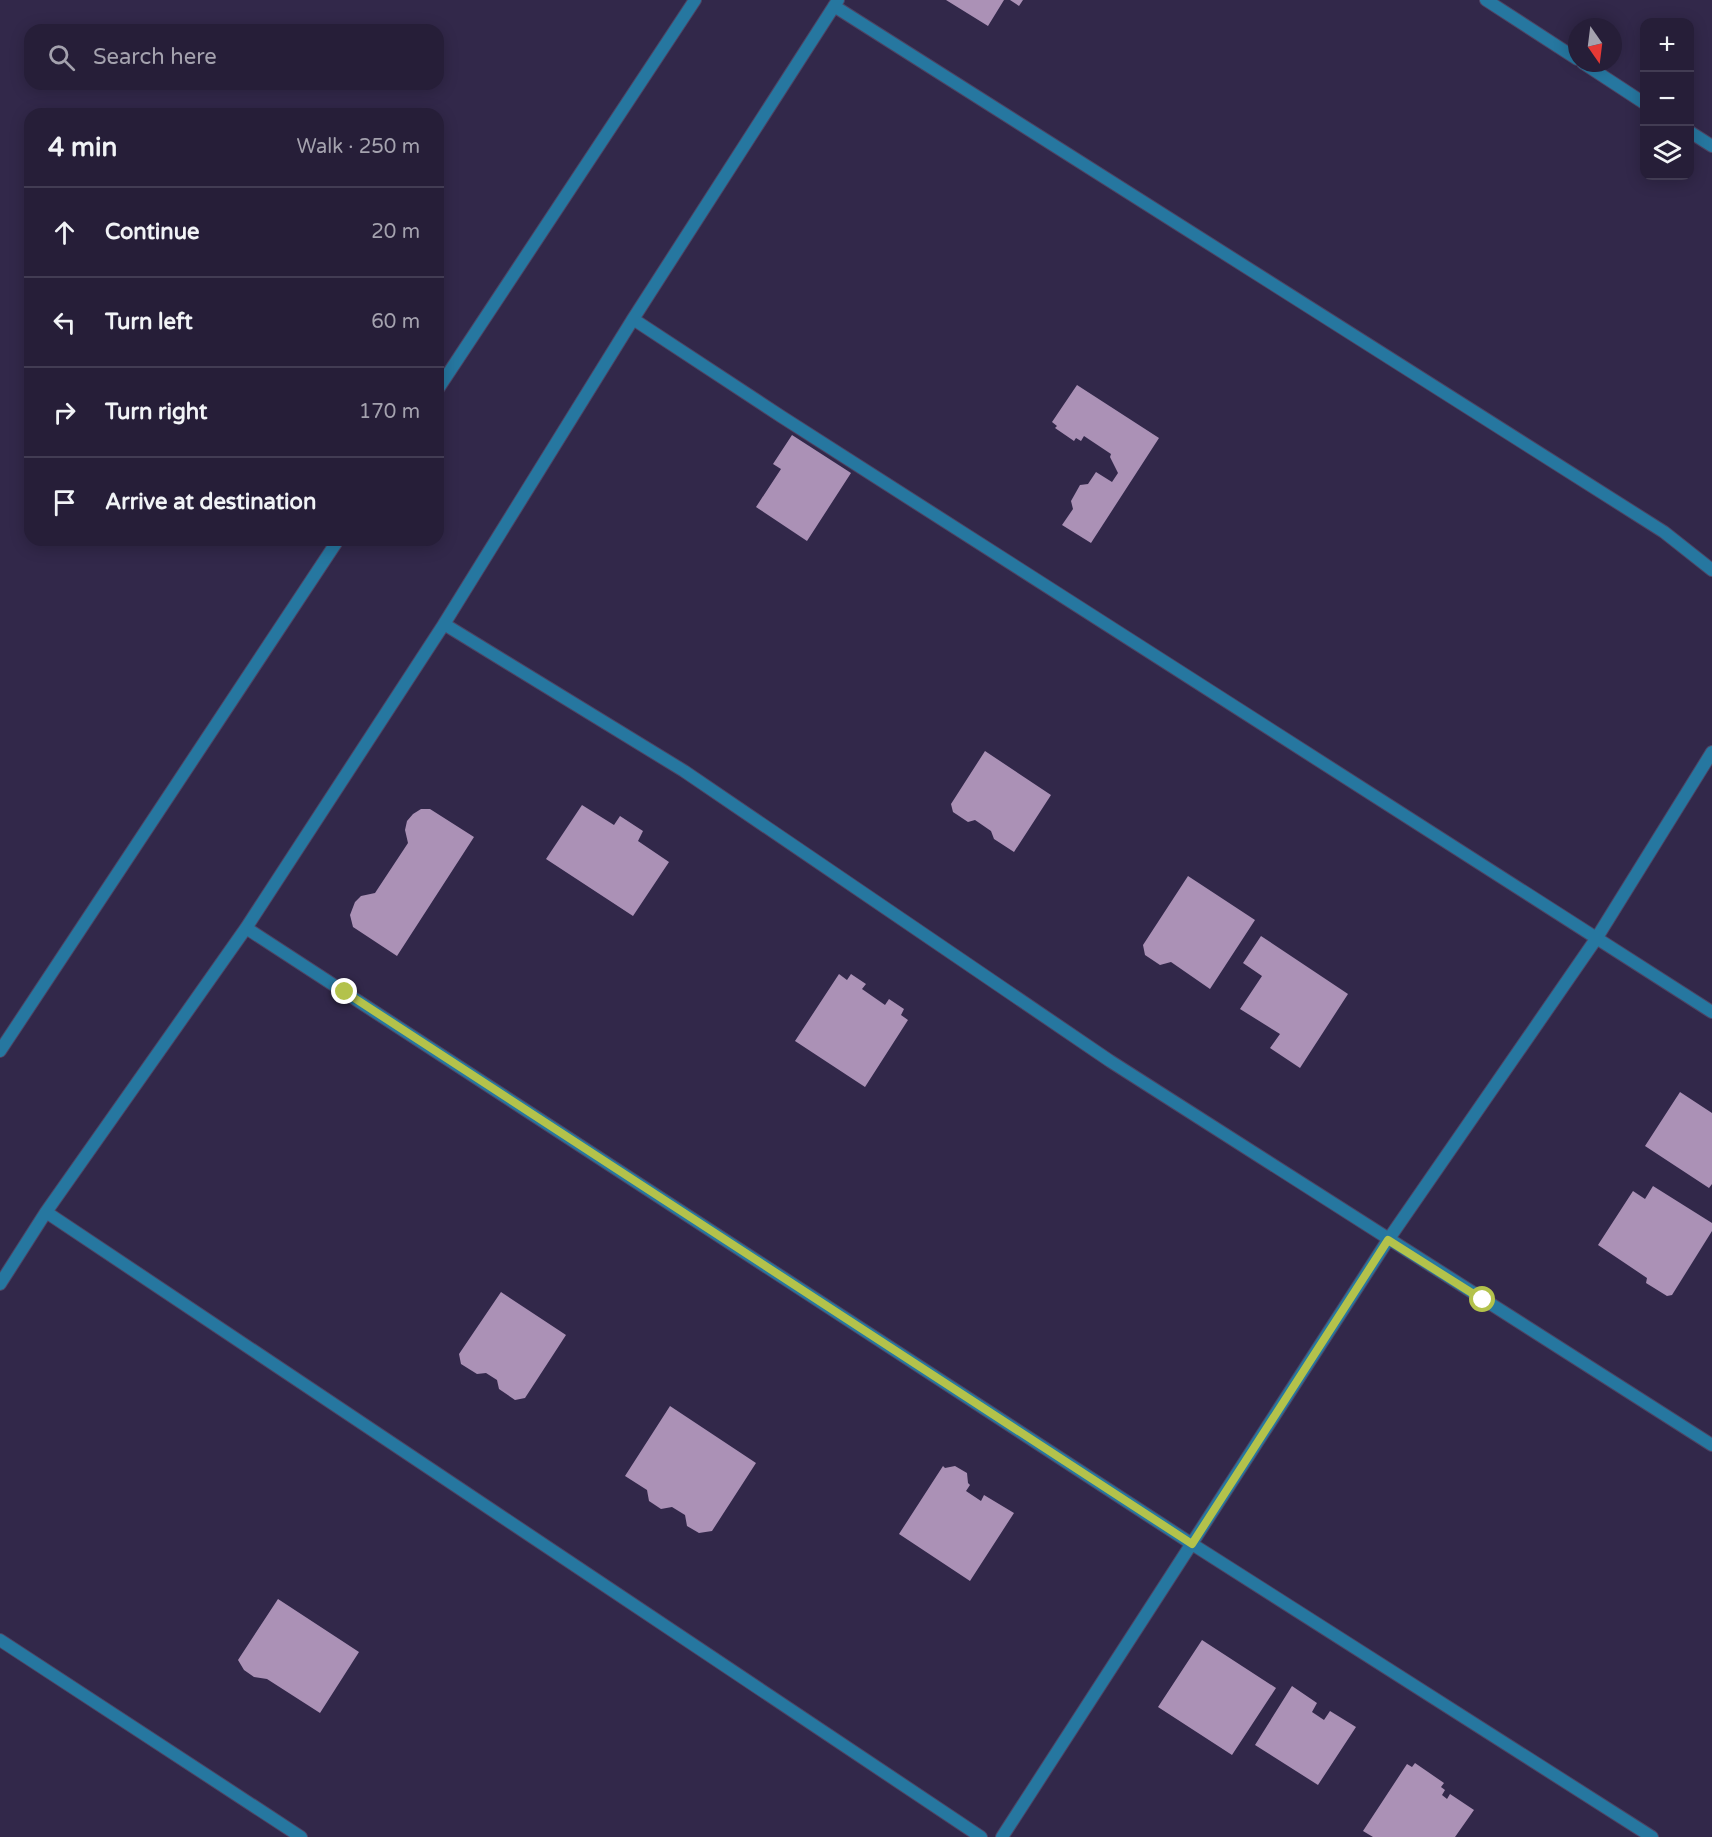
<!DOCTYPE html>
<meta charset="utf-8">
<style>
body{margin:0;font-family:"Varela Round",sans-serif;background:#2e2740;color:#f1f3f6}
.controls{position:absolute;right:18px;top:18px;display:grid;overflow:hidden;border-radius:12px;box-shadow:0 3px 15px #0003}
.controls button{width:54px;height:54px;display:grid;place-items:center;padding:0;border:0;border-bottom:2px solid #423c53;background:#261e38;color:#f1f3f6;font:30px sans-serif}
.compass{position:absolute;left:1568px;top:18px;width:54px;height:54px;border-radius:50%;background:#261e38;box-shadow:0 3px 15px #0003;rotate:166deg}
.stop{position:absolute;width:18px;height:18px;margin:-14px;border:4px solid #b3c24b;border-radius:50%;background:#fff}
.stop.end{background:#b3c24b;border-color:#fff;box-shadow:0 2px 6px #0008}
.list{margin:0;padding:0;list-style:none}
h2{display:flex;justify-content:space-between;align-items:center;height:78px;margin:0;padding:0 24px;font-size:26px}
h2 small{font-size:20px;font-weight:400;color:#a4a2ae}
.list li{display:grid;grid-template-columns:39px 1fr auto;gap:18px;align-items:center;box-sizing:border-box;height:90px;padding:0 24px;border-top:2px solid #423c53}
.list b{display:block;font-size:22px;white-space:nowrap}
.list em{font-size:20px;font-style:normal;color:#a4a2ae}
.icon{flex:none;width:33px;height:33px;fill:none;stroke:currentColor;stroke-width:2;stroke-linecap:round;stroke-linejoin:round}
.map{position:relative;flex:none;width:1712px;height:1837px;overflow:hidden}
.search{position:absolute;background:#261e38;box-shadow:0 3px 15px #0003;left:24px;top:24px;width:420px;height:66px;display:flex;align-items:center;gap:15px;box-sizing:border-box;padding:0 21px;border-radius:18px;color:#a4a2ae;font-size:22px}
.panel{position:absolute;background:#261e38;box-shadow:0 3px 15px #0003;left:24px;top:108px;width:420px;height:438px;border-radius:18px}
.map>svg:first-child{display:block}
.building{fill:#ab91b6}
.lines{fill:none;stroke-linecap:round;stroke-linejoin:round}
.minor-casing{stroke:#4d4464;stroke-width:14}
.minor{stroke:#2677a0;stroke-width:12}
.route{stroke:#b3c24b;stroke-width:8}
</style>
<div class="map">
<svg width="1712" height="1837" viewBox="0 0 1712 1837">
<rect width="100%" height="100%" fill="#32284a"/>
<path class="building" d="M946,0H1004L988,26Z
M1010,0H1023L1019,6Z
M1077,385L1159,438L1091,543L1062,525L1073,509L1071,501L1080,485L1088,484L1096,472L1112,482L1118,473L1110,457L1111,454L1084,436L1081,441L1076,438L1074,441L1055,428L1057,426L1052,422Z
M792,435L851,473L807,541L756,507L781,469L773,464Z
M985,751L1051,795L1014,852L994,839L991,831L975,820L968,822L953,812L951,804Z
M582,805L614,825L620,816L643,831L638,841L669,862L633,916L546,859Z
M421,809H430L474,837L397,956L353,927L350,915L355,902L361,896L375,893L408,843L405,830L407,821L413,814Z
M1188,876L1255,920L1210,989L1171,962L1160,965L1145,955L1143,945Z
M1261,936L1348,994L1300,1068L1270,1048L1280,1034L1240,1009L1262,976L1243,963Z
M839,974L847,980L851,974L866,984L862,989L885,1005L889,999L904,1009L901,1015L908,1020L865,1087L795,1041Z
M1680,1092L1712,1113V1184L1709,1188L1645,1146Z
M1653,1186L1712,1223V1231L1672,1295L1667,1296L1646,1283L1647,1278L1598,1245L1633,1191L1645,1199Z
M501,1292L566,1335L525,1398L515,1400L499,1389L497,1380L486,1373L477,1374L461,1364L459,1354Z
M670,1406L756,1463L712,1531L699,1533L687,1526L685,1515L672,1507L661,1509L649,1501L647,1490L625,1476Z
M943,1466L945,1468L955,1466L967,1473L968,1483L970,1485L966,1491L981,1501L984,1495L1014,1513L970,1581L899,1534Z
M278,1599L359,1652L320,1713L267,1679L254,1677L244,1670L238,1660Z
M1202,1640L1276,1688L1232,1755L1158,1707Z
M1292,1686L1317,1703L1312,1712L1324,1720L1330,1711L1356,1727L1318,1785L1255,1745Z
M1415,1763L1444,1783L1441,1787L1445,1790L1442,1795L1447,1799L1450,1794L1474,1810L1455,1837H1373L1363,1831L1407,1764L1412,1767Z"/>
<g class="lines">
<defs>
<path id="minor" d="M1486,0L1577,59
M834,6L1664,532L1712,570
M1583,63L1644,103
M1690,132L1712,146
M633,319L782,417L1712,1012
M438,389L695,0
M444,624L684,771L1110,1061L1712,1445
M246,928L1192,1544L1652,1837
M0,1051L338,540
M46,1212L981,1837
M0,1284L46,1212L246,928L444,624L633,319L838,0
M0,1640L301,1837
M1002,1837L1388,1240L1596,939L1712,752"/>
</defs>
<use href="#minor" class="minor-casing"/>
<use href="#minor" class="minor"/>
</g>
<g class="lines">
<path class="route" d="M345,992L1192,1544L1388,1240L1483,1300"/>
</g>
</svg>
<div class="controls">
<button>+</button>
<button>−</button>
<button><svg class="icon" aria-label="layers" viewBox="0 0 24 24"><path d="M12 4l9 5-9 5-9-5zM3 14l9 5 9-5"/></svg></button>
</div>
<svg class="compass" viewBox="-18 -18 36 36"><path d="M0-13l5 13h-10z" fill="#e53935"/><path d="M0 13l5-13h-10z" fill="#a4a2ae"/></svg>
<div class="stop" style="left:1483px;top:1300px"></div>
<div class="stop end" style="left:345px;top:992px"></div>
<div class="search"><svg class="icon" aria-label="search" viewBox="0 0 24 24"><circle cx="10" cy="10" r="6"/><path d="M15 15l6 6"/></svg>Search here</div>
<section class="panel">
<h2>4 min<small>Walk · 250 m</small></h2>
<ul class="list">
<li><svg class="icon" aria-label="ahead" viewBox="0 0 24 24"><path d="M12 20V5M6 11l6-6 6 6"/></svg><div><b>Continue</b></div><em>20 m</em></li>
<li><svg class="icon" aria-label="left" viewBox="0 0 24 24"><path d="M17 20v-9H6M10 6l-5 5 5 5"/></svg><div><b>Turn left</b></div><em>60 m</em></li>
<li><svg class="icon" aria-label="right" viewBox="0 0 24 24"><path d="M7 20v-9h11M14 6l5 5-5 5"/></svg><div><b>Turn right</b></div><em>170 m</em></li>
<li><svg class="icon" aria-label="arrive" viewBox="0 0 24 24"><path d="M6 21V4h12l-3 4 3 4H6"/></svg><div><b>Arrive at destination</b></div></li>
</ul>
</section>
</div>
